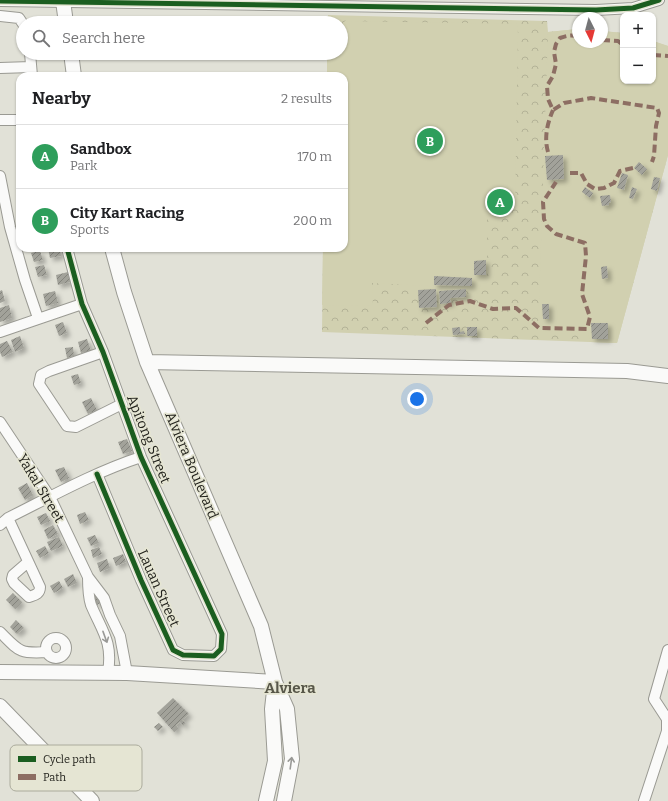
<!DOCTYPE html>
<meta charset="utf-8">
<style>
body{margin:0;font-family:Bitter,serif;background:#f2f2f2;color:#202124}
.controls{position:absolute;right:12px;top:12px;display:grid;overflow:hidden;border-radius:8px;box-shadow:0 1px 3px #0004}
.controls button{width:36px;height:36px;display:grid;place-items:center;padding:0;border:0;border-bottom:1px solid #e0e0e0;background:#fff;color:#202124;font:20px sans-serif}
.compass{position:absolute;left:572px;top:12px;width:36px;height:36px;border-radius:50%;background:#fff;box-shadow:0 1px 3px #0004;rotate:174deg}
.you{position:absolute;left:417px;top:399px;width:14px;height:14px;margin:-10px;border:3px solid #fff;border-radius:50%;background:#1a73e8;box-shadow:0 0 0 6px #1a73e833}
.badge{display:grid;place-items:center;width:26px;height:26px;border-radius:50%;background:#ea580c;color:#fff;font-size:13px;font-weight:700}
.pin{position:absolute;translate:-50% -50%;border:2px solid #fff;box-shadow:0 1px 4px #0006}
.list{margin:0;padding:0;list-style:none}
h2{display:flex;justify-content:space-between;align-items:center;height:52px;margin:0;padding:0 16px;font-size:17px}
h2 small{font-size:13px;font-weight:400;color:#757577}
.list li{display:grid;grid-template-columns:26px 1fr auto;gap:12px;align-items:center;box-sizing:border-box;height:64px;padding:0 16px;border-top:1px solid #e0e0e0}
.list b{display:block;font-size:15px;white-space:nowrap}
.list p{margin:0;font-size:13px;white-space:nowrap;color:#757577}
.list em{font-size:13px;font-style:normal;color:#757577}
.icon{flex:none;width:22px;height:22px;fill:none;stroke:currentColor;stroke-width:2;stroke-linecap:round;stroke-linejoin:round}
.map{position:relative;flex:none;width:668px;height:801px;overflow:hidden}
.search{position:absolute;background:#fff;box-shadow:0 1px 3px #0004;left:16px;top:16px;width:332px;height:44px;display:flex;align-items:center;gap:10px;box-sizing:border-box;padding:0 14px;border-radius:22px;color:#757577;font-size:15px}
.panel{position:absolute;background:#fff;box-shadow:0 1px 3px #0004;left:16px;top:72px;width:332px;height:180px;border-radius:12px}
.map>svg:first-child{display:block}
.park{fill:url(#park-crowns)}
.garden{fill:#d1d0b0}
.building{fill:url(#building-hatch);filter:url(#shadow)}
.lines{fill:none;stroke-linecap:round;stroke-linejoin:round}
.street-casing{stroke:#9a9a93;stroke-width:12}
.secondary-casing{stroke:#9a9a93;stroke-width:16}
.street{stroke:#fafaf9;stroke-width:10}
.secondary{stroke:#fafaf9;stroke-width:14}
.quiet{stroke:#8d6e63;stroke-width:4;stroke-dasharray:8 4;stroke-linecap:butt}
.cycleway-casing{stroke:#e5e5d3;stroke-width:8}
.cycleway{stroke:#1b5e20;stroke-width:5}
.oneway{stroke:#999996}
.labels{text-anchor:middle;stroke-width:3.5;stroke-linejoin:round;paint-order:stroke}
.street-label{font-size:14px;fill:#23231d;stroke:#e5e5d3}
.neighbourhood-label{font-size:15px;font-weight:bold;fill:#585749;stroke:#e5e5d3}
.key{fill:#e5e5d3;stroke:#abab9c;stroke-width:1}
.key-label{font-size:11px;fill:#23231d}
</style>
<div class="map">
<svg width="668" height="801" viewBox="0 0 668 801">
<defs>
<pattern id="park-crowns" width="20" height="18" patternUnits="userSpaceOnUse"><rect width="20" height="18" fill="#d1d0b0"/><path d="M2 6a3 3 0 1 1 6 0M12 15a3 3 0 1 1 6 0" fill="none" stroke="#b3b297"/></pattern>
<pattern id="building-hatch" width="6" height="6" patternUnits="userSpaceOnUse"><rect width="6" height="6" fill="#a2a29a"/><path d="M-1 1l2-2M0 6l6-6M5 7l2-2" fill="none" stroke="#84847d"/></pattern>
<filter id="shadow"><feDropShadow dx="3.5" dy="3.5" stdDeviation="2" flood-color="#0004"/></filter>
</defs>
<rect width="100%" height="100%" fill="#e1e1d7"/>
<path class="park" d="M328,15L547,21L548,32L578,29V42H602V31L623,33V81H653V41L668,46V155L617,343L322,332L323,248H344V76H327V53H341V23H327Z"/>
<path class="garden" d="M345,21L518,24L515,209L497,206L487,217V289L372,283L373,306L322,305L323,248H344V76H327V53H341V29Z
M578,29V42H602V31L623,33V81H653V41L668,46V155L617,343L590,342L588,332L538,331L548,32Z"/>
<path class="building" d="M563,155L564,179L547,180L545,156Z
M639,162L647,169L642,175L634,168Z
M622,173L628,175L624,190L617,188Z
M654,177L660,178L657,191L651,189Z
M585,187L593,193L590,198L582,192Z
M632,187L637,189L633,199L629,198Z
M610,195L611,202L609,203V205L602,206L600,196Z
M48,248H60L61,256L50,258Z
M40,251L43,260L34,262L31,253Z
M486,260V275H474V261Z
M44,265L47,275L38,277L35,267Z
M607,266L608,278L602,279L601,267Z
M68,272L70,282L58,285L56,275Z
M434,276L472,278V286L434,285Z
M436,289L437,307L419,308L418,290Z
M466,289V297L450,298L451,303L440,304L439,291Z
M2,290L5,301L0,303V291Z
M55,291L58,303L46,306L43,294Z
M542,304H549V319H543Z
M9,305L12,318L0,322V308Z
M63,322L67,333L59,336L55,325Z
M591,323H608V339H592Z
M460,327V332L464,331L465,334L453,335L452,328Z
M467,327H477V336H467Z
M20,336L24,348L15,352L11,340Z
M87,339L91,351L81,353L78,342Z
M7,341L13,352L2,357L0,352V344Z
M73,347L74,356L67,358L65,348Z
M78,374L81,383L74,385L71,376Z
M91,398L97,410L88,414L82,402Z
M127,439L132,451L123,454L118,442Z
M64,467L69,478L61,482L55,470Z
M27,483L33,495L25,500L18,488Z
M85,512L89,520L80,524L77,515Z
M46,513L50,521L41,525L37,517Z
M53,525L58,534L48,539L44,530Z
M95,535L99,543L91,546L87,538Z
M59,537L63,546L51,551L47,542Z
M45,546L49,553L40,558L36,551Z
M99,547L102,554L93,558L91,550Z
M123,554L126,562L116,566L113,558Z
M107,559L110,568L100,572L97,563Z
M73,574L77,583L68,587L64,579Z
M59,581L63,588L54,593L50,586Z
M13,593L22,602L15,609L6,600Z
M98,594L102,602L97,605L93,596Z
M16,620L24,628L17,634L10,627Z
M173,698L189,714L182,720L186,723L183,726L180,722L176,725L178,728L174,732L157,713Z
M159,723L163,727L158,731L154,727Z"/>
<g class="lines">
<defs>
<path id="street" d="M0,1L596,10L633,8L659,0
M0,16L19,18L23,24
M30,53L32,76
M0,68L31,67
M0,120H20
M0,176L10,227L25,280L38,318
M67,248L82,304L103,352L141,457L222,634L221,649L214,656L183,655L173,650L141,580L97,474
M0,332L82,304
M103,352L49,371L41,375L39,384L67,426L76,427L122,404
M0,422L50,497L88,577L104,598L110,615L120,636L127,673
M8,518L40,587C40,594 35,595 29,597L14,583L12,579L13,575L28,562
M0,525L8,518C52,496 95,472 141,457
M88,577C88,586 88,596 91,605C102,631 113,642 108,672
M0,632C19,651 19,654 47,652
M46 648a10 10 0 1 1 20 0a10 10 0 1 1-20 0Z
M644,801L667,731V719L654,699L668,650"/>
<path id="secondary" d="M63,1L66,23
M71,53L74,76
M112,248L124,292L147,362L261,626L275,682L287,709L292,759L284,801
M147,362L627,371L668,376
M0,672L127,673L275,682
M0,706L92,801
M266,801L275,761L272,709L275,682"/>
</defs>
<use href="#street" class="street-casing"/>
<use href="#secondary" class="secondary-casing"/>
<use href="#street" class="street"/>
<use href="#secondary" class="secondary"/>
<path class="quiet" d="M578,37C572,34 566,36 560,38L556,44L554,52L556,64L553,76L547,86L548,99L553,110L564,103L591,98L657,108L659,113L656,126L654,156L652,162
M602,40L618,41L623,45
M653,55L668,56
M548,152C544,138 547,124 553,110
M570,173H581L587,184L595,189L604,188L614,183L620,171L633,168
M426,323L449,305L470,301L493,309L516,308L539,328L587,329L590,317L582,294L586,256L585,243L556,234L547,226L544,219L543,202L556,182"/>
<defs>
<path id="cycleway" d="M0,1L596,10L633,8L659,0
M67,248L82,304L103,352L141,457L222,634L221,649L214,656L183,655L173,650L141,580L97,474"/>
</defs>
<use href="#cycleway" class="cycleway-casing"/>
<use href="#cycleway" class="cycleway"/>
</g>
<defs><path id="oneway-shaft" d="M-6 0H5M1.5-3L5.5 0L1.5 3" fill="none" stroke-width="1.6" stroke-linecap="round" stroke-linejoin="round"/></defs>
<g class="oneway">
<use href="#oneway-shaft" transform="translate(105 637) rotate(70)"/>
<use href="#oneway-shaft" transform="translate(291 763) rotate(-82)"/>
</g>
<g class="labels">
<g class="street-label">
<text transform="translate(149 439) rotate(68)" y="5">Apitong Street</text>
<text transform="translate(192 465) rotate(67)" y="5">Alviera Boulevard</text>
<text transform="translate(41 488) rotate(59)" y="5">Yakal Street</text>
<text transform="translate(159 588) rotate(66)" y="5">Lauan Street</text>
</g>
<g class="neighbourhood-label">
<text x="290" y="693">Alviera</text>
</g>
</g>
<rect x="10" y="745" width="132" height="46" rx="6" class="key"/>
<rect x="18" y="756" width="18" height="6" fill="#1b5e20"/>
<rect x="18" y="774" width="18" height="6" fill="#8d6e63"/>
<g class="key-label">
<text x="43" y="763">Cycle path</text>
<text x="43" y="781">Path</text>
</g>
</svg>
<div class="controls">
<button>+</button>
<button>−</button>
</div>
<svg class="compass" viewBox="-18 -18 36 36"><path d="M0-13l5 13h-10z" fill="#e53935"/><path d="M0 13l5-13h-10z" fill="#757577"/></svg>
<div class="you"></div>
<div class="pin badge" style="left:500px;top:202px;background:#2e9e5b">A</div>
<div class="pin badge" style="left:430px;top:141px;background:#2e9e5b">B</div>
<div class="search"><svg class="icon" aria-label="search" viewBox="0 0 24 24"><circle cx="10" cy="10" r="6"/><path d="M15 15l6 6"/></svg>Search here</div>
<section class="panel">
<h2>Nearby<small>2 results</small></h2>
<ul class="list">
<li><span class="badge" style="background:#2e9e5b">A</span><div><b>Sandbox</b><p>Park</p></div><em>170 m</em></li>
<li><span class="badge" style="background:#2e9e5b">B</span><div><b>City Kart Racing</b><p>Sports</p></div><em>200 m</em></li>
</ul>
</section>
</div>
